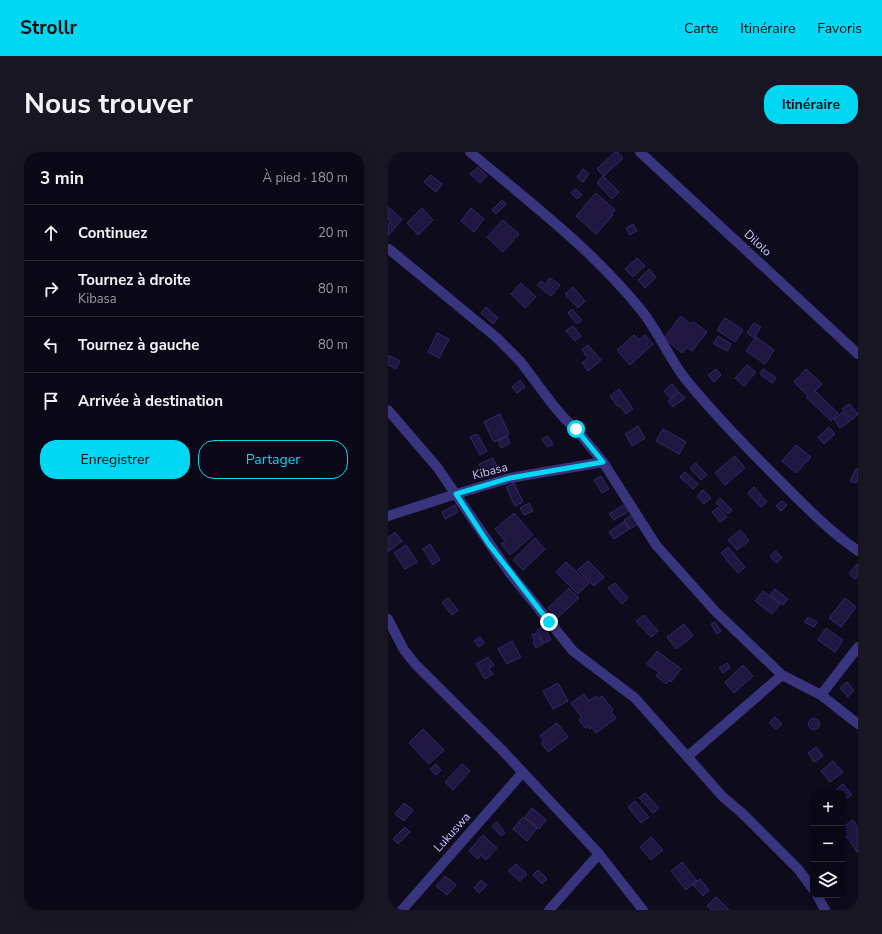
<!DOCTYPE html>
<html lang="fr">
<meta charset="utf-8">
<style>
body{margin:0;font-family:"Nunito Sans",sans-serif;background:#181623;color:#f1f3f6}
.controls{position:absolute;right:12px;bottom:12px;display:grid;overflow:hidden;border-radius:8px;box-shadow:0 2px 10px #0003}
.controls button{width:36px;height:36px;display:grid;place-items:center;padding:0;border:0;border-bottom:1px solid #2a2935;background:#0a0816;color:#f1f3f6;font:20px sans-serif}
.stop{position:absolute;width:12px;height:12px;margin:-9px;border:3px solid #00d7f2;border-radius:50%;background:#fff}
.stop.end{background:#00d7f2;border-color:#fff;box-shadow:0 1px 4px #0008}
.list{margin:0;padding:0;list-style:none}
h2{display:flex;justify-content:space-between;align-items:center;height:52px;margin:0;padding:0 16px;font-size:17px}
h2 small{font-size:13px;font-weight:400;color:#999aa1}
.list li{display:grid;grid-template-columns:26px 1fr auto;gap:12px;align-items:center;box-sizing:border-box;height:56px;padding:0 16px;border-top:1px solid #2a2935}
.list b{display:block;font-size:15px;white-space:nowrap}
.list p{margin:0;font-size:13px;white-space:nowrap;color:#999aa1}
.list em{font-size:13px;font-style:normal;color:#999aa1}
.actions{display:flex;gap:8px;padding:12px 16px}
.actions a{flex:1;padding:9px 0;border:1px solid #00d7f2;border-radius:16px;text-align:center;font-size:14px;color:#00d7f2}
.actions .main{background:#00d7f2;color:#111}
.icon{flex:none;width:22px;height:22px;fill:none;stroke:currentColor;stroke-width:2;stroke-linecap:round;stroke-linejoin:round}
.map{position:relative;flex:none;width:470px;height:758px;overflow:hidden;border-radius:16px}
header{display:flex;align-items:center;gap:24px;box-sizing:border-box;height:56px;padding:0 20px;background:#00d7f2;color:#111}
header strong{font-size:19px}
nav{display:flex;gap:22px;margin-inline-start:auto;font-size:14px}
.intro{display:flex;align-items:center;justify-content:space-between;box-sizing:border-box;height:96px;padding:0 24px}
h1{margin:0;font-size:28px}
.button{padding:10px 18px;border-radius:16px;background:#00d7f2;color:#111;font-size:14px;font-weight:700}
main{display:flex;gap:24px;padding:0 24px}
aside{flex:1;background:#0a0816;border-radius:16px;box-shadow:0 2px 10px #0003}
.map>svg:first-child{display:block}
.building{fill:#1f173f;stroke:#36286b}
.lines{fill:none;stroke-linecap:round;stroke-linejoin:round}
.minor{stroke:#38357e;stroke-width:10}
.route{stroke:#00d7f2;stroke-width:5}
.labels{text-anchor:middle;stroke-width:3;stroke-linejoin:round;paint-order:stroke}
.street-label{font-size:12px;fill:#cec7ff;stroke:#0e0b1d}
</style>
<header>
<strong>Strollr</strong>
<nav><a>Carte</a><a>Itinéraire</a><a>Favoris</a></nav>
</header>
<div class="intro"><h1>Nous trouver</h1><a class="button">Itinéraire</a></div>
<main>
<aside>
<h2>3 min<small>À pied · 180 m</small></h2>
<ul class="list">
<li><svg class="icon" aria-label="ahead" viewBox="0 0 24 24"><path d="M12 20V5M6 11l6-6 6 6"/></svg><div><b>Continuez</b></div><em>20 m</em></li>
<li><svg class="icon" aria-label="right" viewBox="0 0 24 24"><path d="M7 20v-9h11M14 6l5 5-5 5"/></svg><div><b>Tournez à droite</b><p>Kibasa</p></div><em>80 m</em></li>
<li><svg class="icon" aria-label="left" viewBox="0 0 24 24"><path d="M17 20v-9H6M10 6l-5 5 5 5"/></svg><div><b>Tournez à gauche</b></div><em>80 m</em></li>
<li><svg class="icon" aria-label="arrive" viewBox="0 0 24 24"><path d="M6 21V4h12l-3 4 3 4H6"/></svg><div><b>Arrivée à destination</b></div></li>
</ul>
<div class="actions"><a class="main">Enregistrer</a><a>Partager</a></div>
</aside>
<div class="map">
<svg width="470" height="758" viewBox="0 0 470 758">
<rect width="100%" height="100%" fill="#0e0b1d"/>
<path class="building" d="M227,0H230L235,6L216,24L209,17Z
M90,15L99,24L92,31L82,22Z
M195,17L201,22L195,30L189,25Z
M43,23L54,32L48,40L36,30Z
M215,24L231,40L224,47L209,31Z
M188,37L194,43L189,47L183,41Z
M208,41L227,58L223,62L225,63L208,82L188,64Z
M114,48L118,52L108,62L104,58Z
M0,55L14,67L0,84V73L3,69L0,67Z
M34,56L45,68L30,83L19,71Z
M83,56L96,67L86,80L73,69Z
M115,68L131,82L115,100L99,85Z
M245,72L249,79L242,83L238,76Z
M249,106L257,114L245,125L237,117Z
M261,117L268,125L257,136L250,128Z
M162,126L172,133L168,138L158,131Z
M153,129L167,140L163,144L149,133Z
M133,131L148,145L137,156L123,142Z
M185,135L197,149L190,156L177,142Z
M98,155L110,166L105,172L93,161Z
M184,157L194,168L189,172L180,161Z
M293,164L302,172L306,170L319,180L304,199L299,195L294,201L276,186Z
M337,166L355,178L347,190L329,178Z
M366,171L373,175L366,186L359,181Z
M185,174L193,184L187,189L178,179Z
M49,181L61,187L51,206L40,200Z
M246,183L251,188L257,183L265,192L242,213L229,198Z
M330,184L343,192L339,199L325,191Z
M368,185L386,198L377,212L358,199Z
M200,193L213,208L200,219L194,211L200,206L194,198Z
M0,203L12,209L8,217L0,213Z
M359,213L368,220L356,234L347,226Z
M328,217L333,223L326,230L320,223Z
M375,217L388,226L384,231L372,222Z
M418,217L434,232L427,239L450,261L443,269L419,246L420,244L406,230Z
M132,228L137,235L129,241L124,235Z
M284,232L290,239L282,246L276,239Z
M231,237L245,257L238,262L232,254L230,255L222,244Z
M291,240L297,246L285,255L280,249Z
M461,252L470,262L464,268L454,257Z
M455,260L462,269L452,276L446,267Z
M112,262L121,282L106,290L96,270Z
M250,274L257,286L244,294L237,282Z
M441,275L447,282L436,292L430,285Z
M275,277L298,290L291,302L268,289Z
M89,282L99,299L92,303L82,285Z
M119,284L122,291L113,296L110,289Z
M160,284L165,292L159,295L154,287Z
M408,293L423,305L408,321L394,309Z
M347,304L357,316L337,333L327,321Z
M105,306L111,319L102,323L99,317L94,319L91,312Z
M308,311L319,323L313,328L302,316Z
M468,317L470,318V326L468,331L462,329Z
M297,320L310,332L305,337L292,325Z
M213,324L221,337L214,341L206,328Z
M126,331L135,350L127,354L118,335Z
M366,335L379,350L373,355L360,341Z
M315,338L323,346L316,352L309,344Z
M332,346L344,358L340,362L328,351Z
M394,349L399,353L393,359L388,354Z
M141,351L145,359L136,363L132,356Z
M237,352L241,359L226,368L221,362Z
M67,353L70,360L57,367L54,360Z
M330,355L339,365L332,370L324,360Z
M126,361L145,383L122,403L113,392L117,389L107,377Z
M244,363L250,372L242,377L236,368Z
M236,370L241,377L226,387L221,380Z
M352,378L361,389L349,398L340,388Z
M7,380L14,389L0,400V386Z
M147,386L157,397L135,418L125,408Z
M42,392L52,408L45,413L35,397Z
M18,393L29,410L17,417L6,401Z
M340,395L357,415L350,421L333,401Z
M388,399L394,406L388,411L382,404Z
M200,409L216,425L206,434L190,418Z
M178,410L201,431L190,442L168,420Z
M469,412L470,413V423L467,427L461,422Z
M227,431L240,446L234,452L220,436Z
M181,436L191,446L169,466L160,456Z
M387,437L400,447L395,453L382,443Z
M375,439L392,452L384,462L367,449Z
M60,446L70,458L64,463L54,451Z
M457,446L468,455L453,475L441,466Z
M256,463L270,479L263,485L248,469Z
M420,465L429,470L426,475L416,470Z
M327,470L333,479L329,482L323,472Z
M296,472L305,484L288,497L279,485Z
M156,474L163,488L156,491L149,478Z
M438,476L455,488L447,500L430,488Z
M149,481L155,492L148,496L145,490L147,489L144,483Z
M92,485L96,491L91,495L86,489Z
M124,489L133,505L119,512L110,497Z
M269,499L293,517L283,530L281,528L278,532L268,524L271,520L259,512Z
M100,505L106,513L101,516L105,522L97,527L88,512Z
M339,511L342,516L335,521L331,516Z
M355,513L365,524L346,541L337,530Z
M459,530L466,538L460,545L452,536Z
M170,531L180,549L165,557L155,539Z
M196,542L201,549L208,544L210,547L214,544L225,558L223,560L228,566L208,581L204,575L202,577L200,574L197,576L191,568L194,566L183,551Z
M387,565L394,572L388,577L381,571Z
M420.5 572a5.5 5.5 0 1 1 11 0a5.5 5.5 0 1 1-11 0Z
M169,571L180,585L160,600L153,591L156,589L152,584Z
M35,577L56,598L41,612L21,591Z
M428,595L435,604L426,610L420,601Z
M445,609L455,620L442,630L433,619Z
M48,612L53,618L48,623L42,617Z
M74,612L82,619L65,638L57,630Z
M455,632L464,643L456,648L455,647V641H451L448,638Z
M257,641L271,656L265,661L251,646Z
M247,649L261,665L253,671L240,655Z
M16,651L25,658L16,669L7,662Z
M144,656L158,668L151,677L137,665Z
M135,665L149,676L139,689L125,677Z
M465,668L470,676V701L455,680V675Z
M109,670L117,681L113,684L104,674Z
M17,675L22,680L10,692L5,687Z
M95,683L109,696L98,708L93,703L90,707L81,699Z
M263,685L275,698L263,708L252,695Z
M294,710L309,729L298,738L283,719Z
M128,712L139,722L132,729L120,719Z
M150,718L159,727L154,732L145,723Z
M57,724L68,733L59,743L48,734Z
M312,727L321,738L315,744L305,733Z
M93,728L99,733L91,741L86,736Z
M328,745L341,758H324L319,754Z"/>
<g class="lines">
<path class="minor" d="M82,0C141,50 204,97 253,158C271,180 281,207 299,229C327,263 358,295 389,326C415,352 440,378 470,399
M252,0L470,202
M1,97L109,186L132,209L165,253L177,267L188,277L215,310L268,393L327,459L394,523L433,543L470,572
M0,258L49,315L121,420L185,499L247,546L335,645L354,661L410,717L425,737
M0,364L68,342L122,326L215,310
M0,467L16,498L28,513L114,598L186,675L211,702L255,758
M433,543L470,495
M299,605L394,523
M429,743L437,758
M14,758L135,620
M161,758L211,702"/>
</g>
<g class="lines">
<path class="route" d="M161,470L100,391L68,342L122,326L215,310L188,277"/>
</g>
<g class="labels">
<g class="street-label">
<text transform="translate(370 91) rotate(43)" y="4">Dilolo</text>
<text transform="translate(102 319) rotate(-15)" y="4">Kibasa</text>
<text transform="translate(64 680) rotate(-48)" y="4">Lukuswa</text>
</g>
</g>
</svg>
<div class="controls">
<button>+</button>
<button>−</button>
<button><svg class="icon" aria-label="layers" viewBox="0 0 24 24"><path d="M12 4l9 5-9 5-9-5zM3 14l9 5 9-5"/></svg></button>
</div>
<div class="stop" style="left:188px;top:277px"></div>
<div class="stop end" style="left:161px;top:470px"></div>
</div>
</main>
